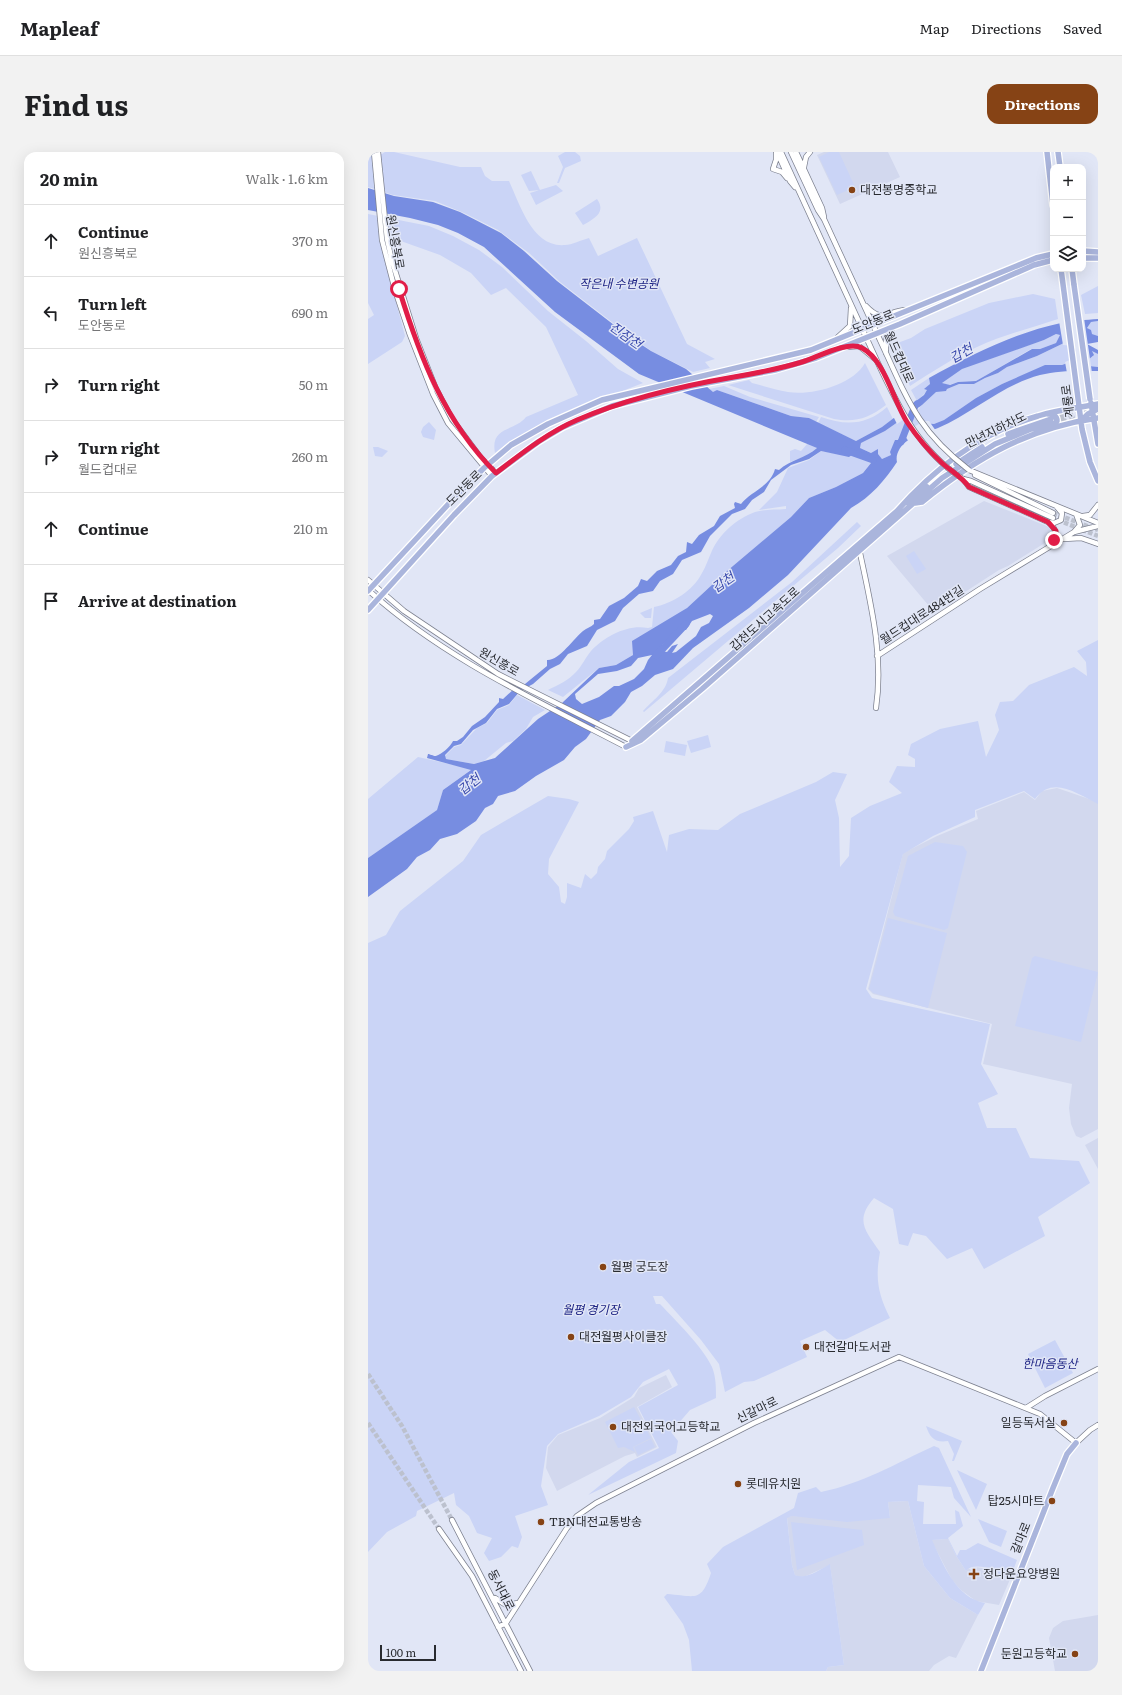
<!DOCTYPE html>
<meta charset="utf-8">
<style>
body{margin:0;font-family:Literata,"Noto Sans KR",serif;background:#f2f2f2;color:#202124}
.controls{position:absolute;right:12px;top:12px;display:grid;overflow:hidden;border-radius:8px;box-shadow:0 4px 16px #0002}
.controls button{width:36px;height:36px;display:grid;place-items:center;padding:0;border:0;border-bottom:1px solid #e0e0e0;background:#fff;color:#202124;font:20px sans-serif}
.scale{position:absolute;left:12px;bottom:10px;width:56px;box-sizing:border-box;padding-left:4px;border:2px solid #292b30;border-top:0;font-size:11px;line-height:14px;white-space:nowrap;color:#292b30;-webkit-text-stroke:3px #e1e6f6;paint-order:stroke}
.stop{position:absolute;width:12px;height:12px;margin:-9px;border:3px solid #e11d48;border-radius:50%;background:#fff}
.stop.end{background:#e11d48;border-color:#fff;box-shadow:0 1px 4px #0008}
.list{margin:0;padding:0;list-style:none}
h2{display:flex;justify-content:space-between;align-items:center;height:52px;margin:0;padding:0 16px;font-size:17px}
h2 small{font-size:13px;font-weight:400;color:#757577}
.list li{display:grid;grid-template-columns:26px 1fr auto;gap:12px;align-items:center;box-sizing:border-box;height:72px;padding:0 16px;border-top:1px solid #e0e0e0}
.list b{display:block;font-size:15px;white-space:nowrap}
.list p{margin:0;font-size:13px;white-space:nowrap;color:#757577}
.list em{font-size:13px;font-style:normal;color:#757577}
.icon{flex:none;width:22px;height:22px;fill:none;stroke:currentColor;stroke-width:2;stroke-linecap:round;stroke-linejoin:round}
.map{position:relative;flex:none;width:730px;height:1519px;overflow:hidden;border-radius:12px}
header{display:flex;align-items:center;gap:24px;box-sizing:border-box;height:56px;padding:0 20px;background:#fff;border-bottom:1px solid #e0e0e0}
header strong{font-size:19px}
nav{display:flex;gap:22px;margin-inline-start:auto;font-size:14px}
.intro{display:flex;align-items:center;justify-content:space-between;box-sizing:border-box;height:96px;padding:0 24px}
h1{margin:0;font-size:28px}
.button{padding:10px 18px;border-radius:12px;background:#864315;color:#fff;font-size:14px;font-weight:700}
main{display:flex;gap:24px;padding:0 24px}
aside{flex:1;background:#fff;border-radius:12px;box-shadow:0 4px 16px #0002}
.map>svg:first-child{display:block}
.built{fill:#d2d8ee}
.green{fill:#cad4f6}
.water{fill:#778de1;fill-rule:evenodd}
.pier{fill:#e1e6f6}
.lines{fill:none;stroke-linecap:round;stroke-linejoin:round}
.river{stroke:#778de1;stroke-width:7}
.minor-tunnel{stroke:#bcc1ce;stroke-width:4.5;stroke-dasharray:4.5 2;stroke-linecap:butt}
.major-tunnel{stroke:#bcc1ce;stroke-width:5.5;stroke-dasharray:5.5 3;stroke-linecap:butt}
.minor-casing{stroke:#7e8290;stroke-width:6}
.major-casing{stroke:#fff;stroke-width:8}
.minor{stroke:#fff;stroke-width:4.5}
.major{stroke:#aab5dc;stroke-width:5.5}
.minor-bridge-casing{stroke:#7e8290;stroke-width:6;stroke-linecap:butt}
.major-bridge-casing{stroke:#fff;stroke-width:8;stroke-linecap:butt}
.minor-bridge{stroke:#fff;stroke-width:4.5}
.major-bridge{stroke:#aab5dc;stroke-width:5.5}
.route{stroke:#e11d48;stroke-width:5}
.poi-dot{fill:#864315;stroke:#e1e6f6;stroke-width:1.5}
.labels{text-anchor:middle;stroke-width:3;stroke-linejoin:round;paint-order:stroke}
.poi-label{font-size:12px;fill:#292b30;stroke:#e1e6f6;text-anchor:start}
.street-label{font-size:12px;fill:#292b30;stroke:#e1e6f6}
.park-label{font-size:12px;font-style:italic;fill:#1f2585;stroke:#e1e6f6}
.water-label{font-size:13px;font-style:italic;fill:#3a4aac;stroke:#e1e6f6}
</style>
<header>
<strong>Mapleaf</strong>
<nav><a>Map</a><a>Directions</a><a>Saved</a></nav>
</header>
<div class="intro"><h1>Find us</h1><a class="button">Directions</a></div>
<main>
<aside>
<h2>20 min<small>Walk · 1.6 km</small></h2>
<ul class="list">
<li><svg class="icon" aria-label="ahead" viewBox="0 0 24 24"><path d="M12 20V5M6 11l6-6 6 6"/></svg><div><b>Continue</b><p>원신흥북로</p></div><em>370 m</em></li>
<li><svg class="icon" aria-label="left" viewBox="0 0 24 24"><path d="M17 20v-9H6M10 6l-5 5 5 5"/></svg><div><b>Turn left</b><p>도안동로</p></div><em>690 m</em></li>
<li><svg class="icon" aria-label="right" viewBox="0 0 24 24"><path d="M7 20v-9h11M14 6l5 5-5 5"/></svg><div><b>Turn right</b></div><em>50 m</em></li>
<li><svg class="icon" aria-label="right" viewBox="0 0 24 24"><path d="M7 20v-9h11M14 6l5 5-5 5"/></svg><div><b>Turn right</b><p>월드컵대로</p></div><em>260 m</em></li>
<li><svg class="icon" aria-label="ahead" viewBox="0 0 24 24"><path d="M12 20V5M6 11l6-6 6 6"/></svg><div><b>Continue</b></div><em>210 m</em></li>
<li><svg class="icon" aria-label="arrive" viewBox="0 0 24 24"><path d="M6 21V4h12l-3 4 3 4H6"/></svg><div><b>Arrive at destination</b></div></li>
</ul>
</aside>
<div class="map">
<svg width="730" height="1519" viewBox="0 0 730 1519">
<rect width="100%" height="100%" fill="#e1e6f6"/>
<path class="built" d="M456,0H520L532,25L472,52L449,3Z
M616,349L681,375L684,378V385L680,389L640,414L631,418L566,460L519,404Z
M689,636L730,650V977L713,986L708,984L703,972L701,956L704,932L615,912L624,872L505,842L500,837L535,701L569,684L610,667L608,659L656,640L667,648L674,639Z
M730,986V1017L717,993Z
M298,1223L304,1235L269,1255L289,1295L269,1305L267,1301L257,1304L189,1339L178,1316L180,1295L190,1283L232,1266L266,1245L271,1236Z
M540,1349L556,1414L582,1446L610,1463L588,1506L581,1504L566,1513L561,1519H458L460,1515L476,1513L462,1413L438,1424L432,1425L427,1423L424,1413L419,1365L424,1364L522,1366L520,1350Z
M580,1387L587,1402L598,1419L600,1416L605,1419L607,1415L627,1418L633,1426L643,1425L631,1453L608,1449L593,1438L584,1428L563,1388Z
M730,1463V1519H687L681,1486L685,1476L695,1469Z"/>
<path class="green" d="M0,0L14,2L17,0H26L92,15H113L117,24L124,29H141C152,52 164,96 197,93C204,93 213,88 221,86L230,104L269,86L319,192L347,207L337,210L342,216L325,220L285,200L258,181L192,130L161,101L130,78L96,61L67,49L25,43L0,35Z
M197,0H207L212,4L213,9L197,16L191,31H189L195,15L190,4Z
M461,0H471L487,35L469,43L451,5Z
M163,19L172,38L161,39L153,23Z
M188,33L195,39L168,53L162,41Z
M229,47C239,61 225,67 215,73L207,61Z
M0,62L61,74L85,84L111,98L134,115L180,159L218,189L250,217L275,231L190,264L141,290L127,301C122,274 146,280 158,265L210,243L178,175L138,136L123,143L103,121L72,103L30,88L12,89L37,184L34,190L0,212V167L6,163L0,151Z
M730,134V161L717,162L713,143Z
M665,142L687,147L690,167C663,176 635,183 609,195C585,206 564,220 542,234L524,193L543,186L557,177L621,151Z
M730,169V184L724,182L719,176L723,170Z
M688,182L692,183L688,191L672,197H663L608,229L590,230L581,233L574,231L594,216L676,188Z
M698,190L708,192L710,207L694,213L677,214L634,232L608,246L576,268L566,272L556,271L535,283L522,300L523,303L514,307L507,299L503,301L492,296L493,291L517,279L554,253L568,239H578L579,237L591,232H606L617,226L630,221L639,215L669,204Z
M724,199H726L730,202V215L721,214L720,208L725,204Z
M497,211L518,253C501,266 487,271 466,267L360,233L381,228L384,231C396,234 408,238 420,240C443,244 485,233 497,211Z
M561,226L562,232L557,237L560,238L549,249L543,238Z
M356,234L382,245L451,265L448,270L441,266L423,264L349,238L345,241L341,237Z
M519,255L525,267L514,275L488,289L450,271L453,265C478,274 499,273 519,255Z
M61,270L68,278L66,288L55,285L53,280L55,275Z
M440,291L449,296L441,303L422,310V299L427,297L433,299Z
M5,295H10L20,299L14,305L7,304Z
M453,299L481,304L489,299L502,308L503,311L495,321L468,335L441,346L423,365L359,419L319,456L306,466L265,503L248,513L231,516L195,545L180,538C190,533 201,528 208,520C214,514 217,506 223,499C237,484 260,472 280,476L284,475L286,455C305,451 325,439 334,421C338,414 340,408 343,401C351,382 368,367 387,360C397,357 407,358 418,357V354L391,358L409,340L420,316L441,308Z
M489,370L493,374L470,396L276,560L275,559C284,549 298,540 300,526L424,430Z
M546,399L558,417L549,422L538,404Z
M284,456L283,466H277L272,461Z
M730,488V652C709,642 685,623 667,647L656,639L607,658V665L565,684L535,702L498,837L504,846L622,872L613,912L630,942L610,951L619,976H648L662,1006L711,1009L722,1031L670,1065L677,1084L616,1117L604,1096L579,1107L558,1084L545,1081L540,1094L531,1092L525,1057L506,1046C486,1069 498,1079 512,1100C507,1127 510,1142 522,1166L472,1190L457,1178L432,1189L439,1205L386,1229L376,1230L357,1240L351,1212L333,1188L294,1144H285L288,1152H292C307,1168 335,1195 344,1215C348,1225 348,1235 348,1246L322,1258L303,1280L310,1289L308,1301L220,1343L261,1310L291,1296L270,1255L310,1233L301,1217L275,1230L263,1245L231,1264L190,1282L179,1294L173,1334L180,1353L147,1364L154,1385L150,1396L144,1394L133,1405L121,1409L116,1401L124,1386L109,1381L101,1364L88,1353L86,1341L49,1359L48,1364L19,1380L0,1400V791L18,783L32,759L95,709L113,683L180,644L201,647L211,650L181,707L180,722L191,735L193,750L197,752L199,745V731L213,736L217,722L223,727L229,721L230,715L237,707L239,699L261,677L266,669L265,665L285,659L299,700L301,683L321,677L350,678L372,662L448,630L465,620L479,622L467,648L471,666L472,715L481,704L483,666L502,654L534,641L521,630L529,614L547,615V607L540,603L543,592L572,577L610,569L618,605L631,578L627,563L632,550L645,549L661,533L706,515L719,524L718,510L709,499Z
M149,543L177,558L165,565L158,577L145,589L138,591L116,609L106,612L78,607L77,604L86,595L93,593L109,576L119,571L129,558L141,553Z
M340,583L343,595L323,601L319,589Z
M298,589L319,593L317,604L296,600Z
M50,605L104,617L75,638L69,658L0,706V647Z
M567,690L595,694L599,700L580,776L576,778L527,764L525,760L540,704Z
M520,766L579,781L560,856L505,841L501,837Z
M667,804L730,820L713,890L647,874L664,806Z
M687,1188L705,1221L677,1236L660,1202Z
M266,1255L283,1286L265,1295L267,1300L256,1295L250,1296L237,1270Z
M558,1274L594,1289L586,1309H584L586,1302L580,1289C567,1291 562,1286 558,1274Z
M283,1287L287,1295L270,1303L266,1295Z
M566,1294L571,1296L603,1365L586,1346L583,1335L550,1333L549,1349L556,1350L555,1372H588L587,1358L591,1360L595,1374L580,1386L589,1404L592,1398H598L610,1391L649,1408L643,1424L633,1426L628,1418C619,1416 604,1411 598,1419L587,1402L580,1387L564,1388C575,1412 588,1446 617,1451L610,1463L582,1446L556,1414L540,1349L520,1350L522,1366L479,1370L424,1364L419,1366L424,1413L427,1423C438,1428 451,1418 462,1412L476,1513L460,1515L458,1519H324L321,1488L315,1472L296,1445L299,1442C328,1444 333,1451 343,1421L339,1412L355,1395L426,1356L430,1341L448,1335L453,1340C493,1332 529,1311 566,1294Z
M589,1318L619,1332L608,1358Z
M610,1367L639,1379L633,1395L621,1390Z
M423,1370L494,1378L496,1393L429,1418Z"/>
<path class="water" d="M0,36L26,44L65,50L92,60L133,81L156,99L189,129L259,183L283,199L318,217L345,240L349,238L423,264L441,266L488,289L514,275L556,243L559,238L556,237L562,232L561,226C603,203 646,181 693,171C705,168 718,168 730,167V169L723,170L719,176L723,178L724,182L730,184V190L719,192L730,198V202L724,199L726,203L720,208L721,214L730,215V219C711,219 691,218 672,223C634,233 605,261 570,276C557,281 551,280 539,289C533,293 527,302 529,310C517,328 503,345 483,356L420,423L381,456L325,496L305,517L287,523L274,534L263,540L257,550L243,564L232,568L218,587L207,595L196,608L168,624L147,639L130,644L125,652L117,656L108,669L89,682L72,687L62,698L49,705L39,717L0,745V706L69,658L75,638L103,618L59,606L60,602C61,602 66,604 67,604C72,604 83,594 85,589H89L95,585L104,574L117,565L131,550V546L135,547L147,536L157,532L179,514V508C191,509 206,486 215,479C219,476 223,475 226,472V468L232,467L241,454L256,446L270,434L273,427L279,429L289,419L303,413L310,404L318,400L319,390L324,392L331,383L346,374L352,364L367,356L366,352L367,350L373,352C383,339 402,335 407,317L411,318C422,308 438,306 449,296L271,222L187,160L116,95L90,81L70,73L42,66L0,58ZM688,182L692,183L688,191L672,197H664L608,229L590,230L582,233L574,231L594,217L676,188ZM698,190L708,192L710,207L694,213H677L634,232L608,246L576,268L566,272L556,271L535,284L530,288H527L522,300L523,303L514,307L510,302V297L503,301L492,296L493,291L517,279L554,253L568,240L578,239L579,237L591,232H606L617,226L630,221L639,215L669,204ZM453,299L481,305L489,299L502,308L503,311L495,321L468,335L441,346L423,365L359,419L319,456L264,489L265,503L248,513L231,516L194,551L170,567L127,606L106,612L78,607L77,603L86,594L93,592L105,578L118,571L129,557L141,552L152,539L165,532L182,517L192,512L200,502L219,494L229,478L247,469L255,456L271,442L285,439L292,429L305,422L314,408L333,400L342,384L364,362L377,357L384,348L396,340L403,328L423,313L441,307ZM342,462L345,464L341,471L333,475L328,484L308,500L304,501L310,492L304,494L299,500L294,499V493L309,478H318L324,469ZM284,503L280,508L276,517L266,527L251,534H246L231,545L214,552L208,547L207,542L230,522L249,519L263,514L270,506Z"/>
<path class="pier" d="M716,166L724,221H699L697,210L708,205V198L706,194L695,193L691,169Z
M547,248L552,256L529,272L525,264Z
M556,269H561L568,279L552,283L541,290L535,281Z"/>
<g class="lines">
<path class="river" d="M533,290L547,254L549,252
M477,298L505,308
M288,504L318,472"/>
<path class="minor-tunnel" d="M685,361L730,378
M690,368L730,384
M0,1222L34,1274L84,1368
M0,1271L71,1377"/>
<path class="major-tunnel" d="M683,266L728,257
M685,271L730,261"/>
<defs>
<path id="minor" d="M6,0L14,88L27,138L42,183L65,242L80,271L124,324
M10,0L19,87L24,109L48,186L68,237L84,267L113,306L128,321
M409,0L422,29L427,35
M413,0L509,209
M423,0L450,58L456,67L518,201
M428,0L454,56L456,65
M408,1V8L405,17L414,20L419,26
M436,15L438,5L442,0
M498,154C515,172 519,159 538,158
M470,185L482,174L483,156
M479,195L491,194L507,207
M518,198V183L525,176
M601,318L730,371
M607,323L685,361
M595,327L601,335L680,370L686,371L693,368L694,361L689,355
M595,327L603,329L685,366
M715,364L722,363L730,353
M681,371C690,378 689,385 683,394
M706,380L712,373L708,362
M696,387L713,386L730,392
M491,396C502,449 516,502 508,556
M0,428L36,459L130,522L264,589
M0,438C75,506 170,549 258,595
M509,504L612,437L706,380L730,374
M658,1256L677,1244L730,1217
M84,1368L162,1519
M71,1377L104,1424L153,1519
M127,1446L138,1453L150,1451
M130,1475L138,1471L199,1376L209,1364L228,1351L386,1271L531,1205L672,1262L708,1291L722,1278L730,1273"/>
<path id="major" d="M679,0L685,53
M690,0L692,15
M715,99L730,100
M715,106H730
M693,117L714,277L722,310L730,329
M704,117L706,133
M723,251L730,292
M680,262C685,262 689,264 689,269L684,275
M713,269L720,262L730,257
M640,282L683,267
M588,312L614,295
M540,351L559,335
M547,351L554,350C608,306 660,276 730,266
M0,439L87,345L116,316L143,293L180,272L234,248L443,198L668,106L685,102
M0,458L86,363L124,324L170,290L195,275L244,254L323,234L407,218L448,206L532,172L666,113L685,108
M264,589L529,359C567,316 614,280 670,264C689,258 710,256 730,252
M258,595L273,588L334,537L574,326L627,292L663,277L684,271
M613,1519L685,1336L699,1302L708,1291"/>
</defs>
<use href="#minor" class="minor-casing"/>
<use href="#major" class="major-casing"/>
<use href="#minor" class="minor"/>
<use href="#major" class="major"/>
<defs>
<path id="minor-bridge" d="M518,201C542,254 554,282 601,318
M509,209C530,254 551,299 595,327"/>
<path id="major-bridge" d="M706,133L722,247"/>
</defs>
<use href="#minor-bridge" class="minor-bridge-casing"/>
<use href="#major-bridge" class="major-bridge-casing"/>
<use href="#minor-bridge" class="minor-bridge"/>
<use href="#major-bridge" class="major-bridge"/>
</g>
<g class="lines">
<path class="route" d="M31,137C52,205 76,269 128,321C153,302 179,281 209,268C258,247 313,234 366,225C389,221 411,217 434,210C448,206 480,188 494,196C517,208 525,248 539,270C549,285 561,299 574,311C583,319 594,325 601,335L680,370L688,379L686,388"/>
</g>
<g class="poi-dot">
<circle cx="484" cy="38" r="4"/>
<circle cx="235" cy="1115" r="4"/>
<circle cx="203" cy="1185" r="4"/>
<circle cx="438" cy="1195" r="4"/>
<circle cx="696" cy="1271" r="4"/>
<circle cx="245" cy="1275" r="4"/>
<circle cx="370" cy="1332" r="4"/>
<circle cx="684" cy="1349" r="4"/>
<circle cx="173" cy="1370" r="4"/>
<path d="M604 1416h4v4h4v4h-4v4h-4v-4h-4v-4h4z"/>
<circle cx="707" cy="1502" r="4"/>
</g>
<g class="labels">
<g class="poi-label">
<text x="492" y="42">대전봉명중학교</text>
<text x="243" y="1119">월평 궁도장</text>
<text x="211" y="1189">대전월평사이클장</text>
<text x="446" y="1199">대전갈마도서관</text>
<text x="688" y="1275" text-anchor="end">일등독서실</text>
<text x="253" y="1279">대전외국어고등학교</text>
<text x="378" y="1336">롯데유치원</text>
<text x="676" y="1353" text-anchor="end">탑25시마트</text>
<text x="181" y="1374">TBN대전교통방송</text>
<text x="615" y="1426">정다운요양병원</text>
<text x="699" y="1506" text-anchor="end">둔원고등학교</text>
</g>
<g class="street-label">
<text transform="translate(27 90) rotate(80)" y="4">원신흥북로</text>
<text transform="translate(505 170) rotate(-22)" y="4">도안동로</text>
<text transform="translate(531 205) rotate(66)" y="4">월드컵대로</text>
<text transform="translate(700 249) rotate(-97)" y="4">계룡로</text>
<text transform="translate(628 278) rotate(-26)" y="4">만년지하차도</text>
<text transform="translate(96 336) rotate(-45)" y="4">도안동로</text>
<text transform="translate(554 463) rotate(-33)" y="4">월드컵대로484번길</text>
<text transform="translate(397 467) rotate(-42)" y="4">갑천도시고속도로</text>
<text transform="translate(131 510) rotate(30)" y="4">원신흥로</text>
<text transform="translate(389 1258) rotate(-26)" y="4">신갈마로</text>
<text transform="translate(653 1386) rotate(-68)" y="4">갈마로</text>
<text transform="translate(133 1438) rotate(63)" y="4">동서대로</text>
</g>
<g class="park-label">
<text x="251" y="136">작은내 수변공원</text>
<text x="223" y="1162">월평 경기장</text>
<text x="682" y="1216">한마음동산</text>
</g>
<g class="water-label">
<text transform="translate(258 183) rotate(35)" y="5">진잠천</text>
<text transform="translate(593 201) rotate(-29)" y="5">갑천</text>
<text transform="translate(355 430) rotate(-35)" y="5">갑천</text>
<text transform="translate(101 632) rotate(-39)" y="5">갑천</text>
</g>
</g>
</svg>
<div class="controls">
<button>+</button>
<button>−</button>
<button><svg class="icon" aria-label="layers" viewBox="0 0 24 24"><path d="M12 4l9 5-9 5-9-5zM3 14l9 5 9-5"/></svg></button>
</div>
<div class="scale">100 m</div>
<div class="stop" style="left:31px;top:137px"></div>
<div class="stop end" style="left:686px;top:388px"></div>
</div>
</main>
